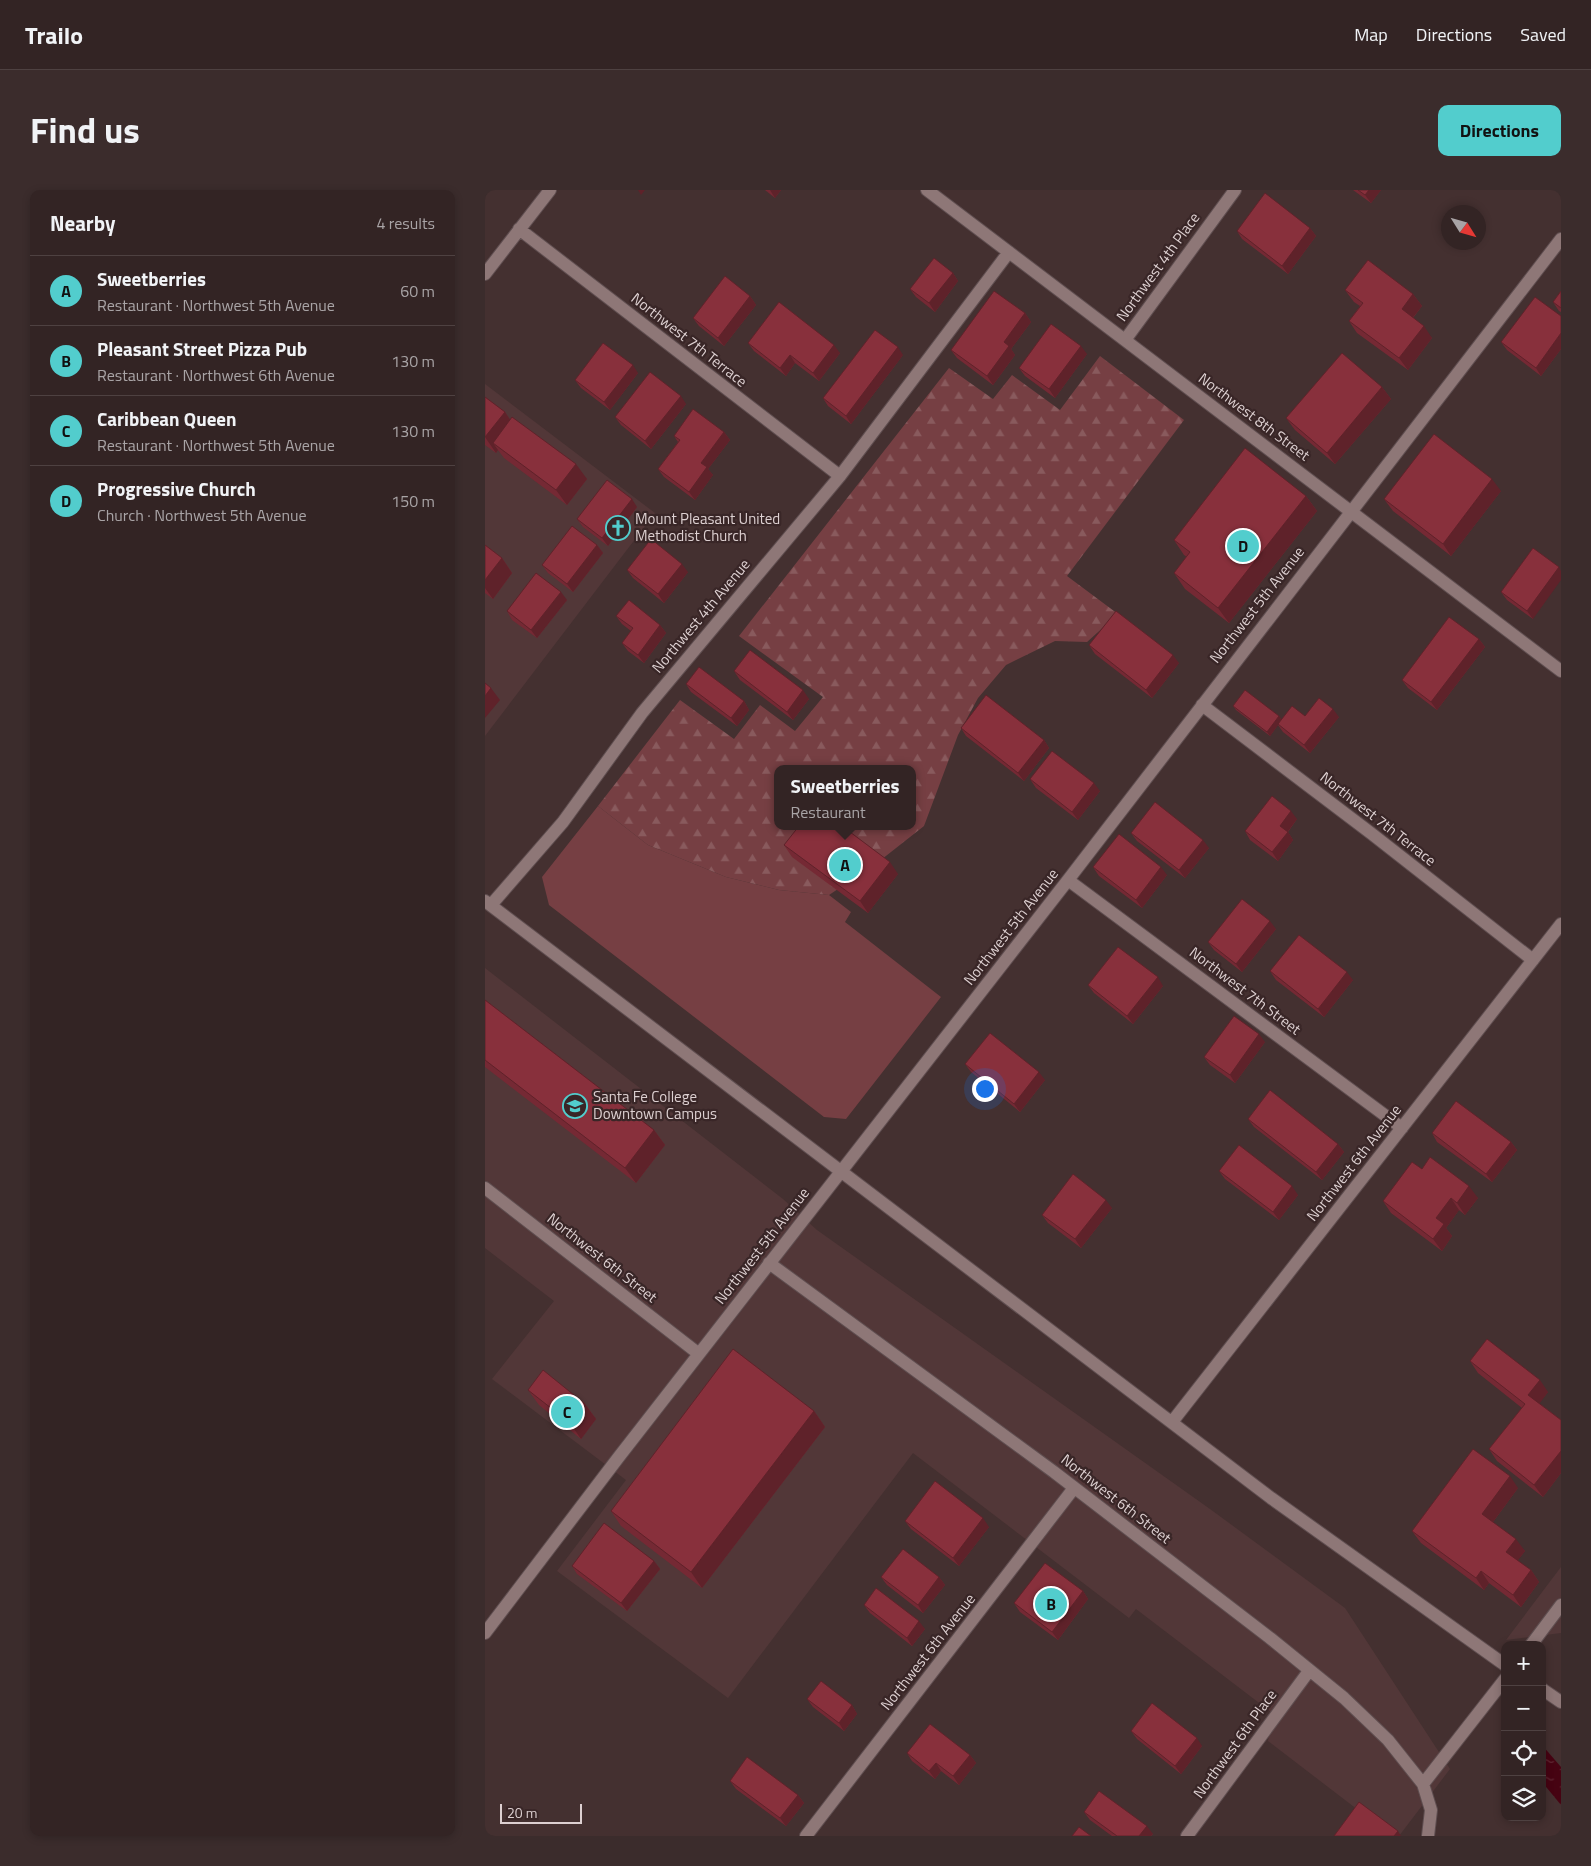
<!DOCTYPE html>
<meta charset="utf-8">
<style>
body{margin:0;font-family:"Titillium Web",sans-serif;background:#3b2c2c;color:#f1f3f6}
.controls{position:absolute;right:15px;bottom:15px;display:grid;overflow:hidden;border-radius:10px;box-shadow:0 2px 8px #0003}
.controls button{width:45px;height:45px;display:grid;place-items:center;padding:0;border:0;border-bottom:1px solid #4e4141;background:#332424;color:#f1f3f6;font:25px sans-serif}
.compass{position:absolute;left:956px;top:15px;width:45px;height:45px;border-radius:50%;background:#332424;box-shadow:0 2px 8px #0003;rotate:127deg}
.scale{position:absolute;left:15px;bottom:12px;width:82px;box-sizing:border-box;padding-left:5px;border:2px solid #ddd0d1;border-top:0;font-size:14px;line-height:18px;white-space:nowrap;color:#ddd0d1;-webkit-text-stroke:4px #392627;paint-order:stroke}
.you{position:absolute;left:499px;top:898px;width:18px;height:18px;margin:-12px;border:4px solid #fff;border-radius:50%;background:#1a73e8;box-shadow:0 0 0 8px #1a73e833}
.badge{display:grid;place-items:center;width:32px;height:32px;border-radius:50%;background:#52cdcd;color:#111;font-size:16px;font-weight:700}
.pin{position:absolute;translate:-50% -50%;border:2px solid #fff;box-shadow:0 1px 5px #0006}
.popup{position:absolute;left:289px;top:575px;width:142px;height:65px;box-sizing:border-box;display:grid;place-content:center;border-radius:10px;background:#332424;filter:drop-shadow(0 1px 4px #0005);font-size:16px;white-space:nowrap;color:#a9a4a6}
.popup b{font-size:19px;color:#f1f3f6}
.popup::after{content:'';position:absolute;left:50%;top:100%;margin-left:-10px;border:10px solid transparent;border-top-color:#332424}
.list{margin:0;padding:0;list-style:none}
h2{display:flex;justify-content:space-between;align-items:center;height:65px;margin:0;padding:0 20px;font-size:21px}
h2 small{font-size:16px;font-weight:400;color:#a9a4a6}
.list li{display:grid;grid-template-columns:32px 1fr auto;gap:15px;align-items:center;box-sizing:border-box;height:70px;padding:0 20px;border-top:1px solid #4e4141}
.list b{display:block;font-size:19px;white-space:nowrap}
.list p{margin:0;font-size:16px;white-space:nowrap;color:#a9a4a6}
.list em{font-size:16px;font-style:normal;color:#a9a4a6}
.icon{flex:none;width:28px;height:28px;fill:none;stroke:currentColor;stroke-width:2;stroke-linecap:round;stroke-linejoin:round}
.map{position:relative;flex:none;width:1076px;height:1646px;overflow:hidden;border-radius:10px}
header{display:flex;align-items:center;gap:30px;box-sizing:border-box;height:70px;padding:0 25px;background:#332424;border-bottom:1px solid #4e4141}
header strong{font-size:24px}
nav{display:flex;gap:28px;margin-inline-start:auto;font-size:18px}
.intro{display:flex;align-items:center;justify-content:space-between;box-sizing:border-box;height:120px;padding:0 30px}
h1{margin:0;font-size:35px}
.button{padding:12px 22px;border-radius:10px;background:#52cdcd;color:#111;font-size:18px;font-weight:700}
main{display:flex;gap:30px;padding:0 30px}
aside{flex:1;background:#332424;border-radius:10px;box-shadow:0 2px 8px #0003}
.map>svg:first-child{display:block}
.built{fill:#523738}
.green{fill:#763f43}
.forest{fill:url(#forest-firs);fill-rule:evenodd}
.water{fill:url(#water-ripples)}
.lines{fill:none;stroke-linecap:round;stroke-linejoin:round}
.minor-casing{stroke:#5f4e50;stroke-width:14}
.minor{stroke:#8e7777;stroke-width:12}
.wall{fill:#752934}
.shaded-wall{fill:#5f222a}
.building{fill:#88303c;stroke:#5f222a}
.labels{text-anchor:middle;stroke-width:4.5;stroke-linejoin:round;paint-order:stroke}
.street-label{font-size:15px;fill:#ddd0d1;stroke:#392627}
.poi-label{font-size:15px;fill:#ddd0d1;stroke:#392627;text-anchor:start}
</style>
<header>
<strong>Trailo</strong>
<nav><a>Map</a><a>Directions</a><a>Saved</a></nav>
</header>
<div class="intro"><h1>Find us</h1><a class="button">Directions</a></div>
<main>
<aside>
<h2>Nearby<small>4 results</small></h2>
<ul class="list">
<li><span class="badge">A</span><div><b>Sweetberries</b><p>Restaurant · Northwest 5th Avenue</p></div><em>60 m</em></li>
<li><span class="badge">B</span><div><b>Pleasant Street Pizza Pub</b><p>Restaurant · Northwest 6th Avenue</p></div><em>130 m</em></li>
<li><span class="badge">C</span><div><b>Caribbean Queen</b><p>Restaurant · Northwest 5th Avenue</p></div><em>130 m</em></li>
<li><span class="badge">D</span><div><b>Progressive Church</b><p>Church · Northwest 5th Avenue</p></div><em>150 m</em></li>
</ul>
</aside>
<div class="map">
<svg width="1076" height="1646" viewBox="0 0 1076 1646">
<defs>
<pattern id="forest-firs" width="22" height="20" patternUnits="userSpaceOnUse" patternTransform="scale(1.25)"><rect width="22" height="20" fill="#763f43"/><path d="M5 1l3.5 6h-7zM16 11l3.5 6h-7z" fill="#895a5d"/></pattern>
<pattern id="water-ripples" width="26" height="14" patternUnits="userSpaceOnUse" patternTransform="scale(1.25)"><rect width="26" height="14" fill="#460312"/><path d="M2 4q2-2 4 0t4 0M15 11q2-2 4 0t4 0" fill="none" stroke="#602733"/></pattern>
</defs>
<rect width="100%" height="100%" fill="#443030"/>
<path class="built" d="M0,194L170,323L0,546Z
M0,778L298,1009L332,1040L725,1319L860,1418L965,1579L914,1646H907L783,1551L786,1522L651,1419L644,1428L428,1263L243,1508L72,1381L141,1290L7,1189L69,1111L0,1058Z
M1076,1377V1443L1021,1450Z"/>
<path class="green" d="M113,616L163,655L241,687L294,700L344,705L366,722L360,732L456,807L361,929L339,927L64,715L57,687Z"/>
<path class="forest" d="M615,166L699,230L582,386L633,424L602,452L570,451L521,475L493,508L473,545L439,636L392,673L344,705L294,700L241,687L163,655L113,616L195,510L249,549L275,515L310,541L338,507L254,446L464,178L508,209L527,185L575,220ZM292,579H428V636H292Z"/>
<path class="water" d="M1057,1555L1076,1577V1615L1057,1592Z"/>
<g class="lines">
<defs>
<path id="minor" d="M442,0L1076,481
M34,39L355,286
M0,84L65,0
M640,150L750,0
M717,515L887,644L1048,770
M583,690L917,938
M0,711L786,1308L1020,1475
M6,715L78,632L157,523L355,286L524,62
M0,998L214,1164
M284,1073L569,1282L785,1448L859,1508L903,1550L938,1594L946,1620L943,1646
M687,1232L1076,734
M0,1443L133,1268L583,690L1076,49
M1046,1455L1076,1415
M1057,1499L1076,1512
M938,1594L1020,1489
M321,1646L589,1298
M702,1646L824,1481"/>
</defs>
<use href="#minor" class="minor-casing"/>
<use href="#minor" class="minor"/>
</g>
<path class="wall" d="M280,0H296L290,8Z
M868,0H896L886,13Z
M825,38L831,46L803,84L757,49L752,41Z
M468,83L473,91L450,122L431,107L425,99Z
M860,100L928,104L937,116L928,128L947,148L923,180L872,143L864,131L875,116L869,112Z
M1076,101V122L1074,121L1068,112Z
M265,106L271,115L239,156L214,136L208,128Z
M540,123L546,132L526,159L530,165L508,195L472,168L466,160Z
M1076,126V159L1056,186L1022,160L1016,152Z
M263,153L355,163L334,191L310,173L301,186L269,161Z
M602,164L570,208L540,186L534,178Z
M418,165L366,234L343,216L338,208Z
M153,183L125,220L96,198L90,190Z
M897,197L906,209L850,274L810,240L801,228Z
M0,207L20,222L25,230L102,289L82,315L19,268L13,260L11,263L0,255Z
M201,214L166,259L136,235L130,227Z
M239,242L245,250L223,279L228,285L210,310L179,287L173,279L193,252L189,246Z
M1016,301L966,366L908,321L899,309Z
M821,306L832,321L744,433L700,399L689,383L702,367L699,365L689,350Z
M152,317L123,356L98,337L92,329Z
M0,355L17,368L27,383L8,409L0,403Z
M112,355L118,363L88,402L63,383L57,375Z
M1048,358V429L1022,410L1016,402Z
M142,380L203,382L179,413L148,388Z
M82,410L52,448L27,430L22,421Z
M131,426L175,435L181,443L159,473L143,461L137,453L146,441L137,434Z
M994,449L1000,457L952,520L923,498L917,490Z
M604,455L694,473L667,508L610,464Z
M249,481L324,509L308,530L255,490Z
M201,494L259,511L264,520L252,536L206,502Z
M748,516L794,526L796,529L820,526L854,527L825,563L798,542L793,535L785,546L751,520Z
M476,538L559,550L564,558L539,591L481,546Z
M545,589L615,601L593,630L551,598Z
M812,629L803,642L808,650L793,671L765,650L760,641Z
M646,643L724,658L700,688L652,651Z
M299,655L413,684L383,723L307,667Z
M608,677L682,685L657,718L614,686Z
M791,739L757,782L729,760L723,752Z
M785,781L868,790L839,827L791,790Z
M603,795L678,796L648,834L609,803Z
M0,810L169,940L180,955L151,993L0,877Z
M780,852L750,893L725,875L719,867Z
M480,874L560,890L535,922L486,882Z
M763,929L853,954L859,962L837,990L769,937Z
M947,943L1026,952L1032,960L1007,992L952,952Z
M937,979L993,1008L980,1025L974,1020L961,1038L967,1046L957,1061L906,1023L898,1011Z
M734,981L813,1005L794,1030L740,989Z
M627,1018L596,1058L563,1033L557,1025Z
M985,1171L1063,1202L1054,1213L1076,1230V1283L1058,1307L1012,1271L1004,1259L1037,1218L993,1183Z
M43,1200L100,1214L111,1229L96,1249L54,1215Z
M329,1221L340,1237L217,1398L136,1336L126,1321Z
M1033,1298L1008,1332L1040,1361L1032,1371L1046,1380L1054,1392L1036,1417L1004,1393L999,1400L936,1353L927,1341Z
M420,1331L504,1337L474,1376L426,1339Z
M169,1371L175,1379L142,1421L92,1384L87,1376Z
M396,1387H454L460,1395L438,1423L402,1395Z
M598,1401L603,1409L573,1450L535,1422L529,1413Z
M379,1415L440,1439L427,1456L385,1423Z
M322,1509L367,1515L372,1524L359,1541L328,1517Z
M646,1541L717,1556L696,1584L652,1549Z
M422,1563L485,1565L491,1573L474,1595L456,1581L450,1589L427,1571Z
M245,1591L313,1605L319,1613L301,1636L251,1599Z
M599,1622L668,1644L666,1646H627L605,1630Z"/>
<path class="shaded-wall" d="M153,0H160L156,5Z
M285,0H296L290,8Z
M884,0H896L886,13L880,5Z
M825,38L831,46L803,84L797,76Z
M468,83L473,91L450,122L444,113Z
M928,104L937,116L925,131L917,119Z
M265,106L271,115L239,156L233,148Z
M540,123L546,132L526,159L530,165L508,195L502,186L519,152Z
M939,136L947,148L923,180L914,168Z
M1076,143V159L1056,186L1051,178Z
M349,155L355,163L334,191L328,183Z
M596,156L602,164L570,208L564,199Z
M413,157L418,165L366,234L361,226Z
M305,165L310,173L301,186L295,178Z
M148,175L153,183L125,220L119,212Z
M897,197L906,209L850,274L842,263Z
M196,206L201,214L166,259L160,251Z
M20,222L30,237L8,253L13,260L11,263L0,247Z
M239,242L245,250L223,279L228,285L210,310L204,302L216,273Z
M91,274L102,289L82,315L71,300Z
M1007,289L1016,301L966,366L958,354Z
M821,306L832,321L744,433L733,418Z
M147,309L152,317L123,356L117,348Z
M112,355L118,363L88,402L82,394Z
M17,368L27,383L8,409L0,398V390Z
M197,374L203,382L179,413L173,404Z
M1074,377L1076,381V390L1048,429L1042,421Z
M76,402L82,410L52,448L46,440Z
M175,435L181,443L159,473L153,465Z
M994,449L1000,457L952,520L946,512Z
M688,465L694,473L667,508L661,500Z
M6,498L15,510L0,528V506Z
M318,500L324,509L308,530L302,522Z
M259,511L264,520L252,536L246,528Z
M848,519L854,527L825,563L819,555Z
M794,526L797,530L785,546L782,542Z
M559,550L564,558L539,591L533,583Z
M609,593L615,601L593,630L587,622Z
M806,621L812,629L801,644L795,636Z
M803,642L808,650L793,671L787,662Z
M718,650L724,658L700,688L694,680Z
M405,672L413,684L383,723L375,711Z
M676,677L682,685L657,718L651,710Z
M785,731L791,739L757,782L751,774Z
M862,782L868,790L839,827L833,819Z
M673,787L678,796L648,834L642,826Z
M774,844L780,852L750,893L745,885Z
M554,882L560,890L535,922L529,914Z
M169,940L180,955L151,993L140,978Z
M1026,952L1032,960L1007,992L1001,984Z
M853,954L859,962L837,990L831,982Z
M807,996L813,1005L794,1030L788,1022Z
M984,996L993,1008L980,1025L972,1013Z
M966,1008L974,1020L961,1038L967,1046L957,1061L948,1049L951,1028Z
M621,1010L627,1018L596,1058L590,1049Z
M1055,1190L1063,1202L1052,1217L1043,1205Z
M100,1214L111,1229L96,1249L85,1233Z
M329,1221L340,1237L217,1398L206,1382Z
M1076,1261V1283L1058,1307L1049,1295Z
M1025,1286L1033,1298L1005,1336L997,1324Z
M498,1328L504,1337L474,1376L468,1368Z
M1031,1349L1040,1361L1030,1374L1021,1362Z
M169,1371L175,1379L142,1421L136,1413Z
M1046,1380L1054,1392L1036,1417L1028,1405Z
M996,1381L1004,1393L999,1400L991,1388Z
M454,1387L460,1395L438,1423L433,1415Z
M598,1401L603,1409L573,1450L567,1442Z
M434,1431L440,1439L427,1456L422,1448Z
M367,1515L372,1524L359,1541L354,1533Z
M712,1548L717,1556L696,1584L690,1576Z
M485,1565L491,1573L474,1595L468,1586Z
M451,1573L456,1581L450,1589L444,1581Z
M313,1605L319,1613L301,1636L295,1628Z
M662,1636L668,1644L666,1646H654Z
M913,1641L916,1646H909Z"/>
<path class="building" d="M873,0H884L880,5Z
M780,3L825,38L797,76L752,41Z
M449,68L468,83L444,113L425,99Z
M883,70L928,104L917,119L939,136L914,168L864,131L878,113L860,100Z
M240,86L265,106L233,148L208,128Z
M509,101L540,123L519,152L524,156L502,186L466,160Z
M1076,101V118L1068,112Z
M1050,107L1076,126V143L1051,178L1016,152Z
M294,112L349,155L328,183L305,165L295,178L263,153Z
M566,134L596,156L564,199L534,178Z
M390,140L413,157L361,226L338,208Z
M118,153L148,175L119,212L90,190Z
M857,163L897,197L842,263L801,228Z
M165,182L196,206L160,251L130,227Z
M0,207L20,222L0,247Z
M208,219L239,242L216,273L222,277L204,302L173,279L195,250L189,246Z
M27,227L91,274L71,300L8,253Z
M949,244L1007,289L958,354L899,309Z
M760,258L821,306L733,418L689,383L705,362L689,350Z
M122,290L147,309L117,348L92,329Z
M87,336L112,355L82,394L57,375Z
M166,349L197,374L173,404L142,380Z
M0,355L17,368L0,390Z
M1048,358L1074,377L1042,421L1016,402Z
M51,383L76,402L46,440L22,421Z
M144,410L175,435L153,465L137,453L148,438L131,426Z
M631,421L688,465L661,500L604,455Z
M964,427L994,449L946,512L917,490Z
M265,460L318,500L302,522L249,481Z
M214,477L259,511L246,528L201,494Z
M0,493L6,498L0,506Z
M760,500L794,526L782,542L748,516Z
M501,505L559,550L533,583L476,538Z
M834,508L848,519L819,555L793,534L807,516L820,526Z
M567,561L609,593L587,622L545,589Z
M787,606L806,621L795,636L803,642L787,662L760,641Z
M670,612L718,650L694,680L646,643Z
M314,636H357L405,672L375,711L299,655Z
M634,644L676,677L651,710L608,677Z
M757,709L785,731L751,774L723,752Z
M814,745L862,782L833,819L785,781Z
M633,757L673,787L642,826L603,795Z
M0,810L169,940L140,978L0,870Z
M749,826L774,844L745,885L719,867Z
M505,843L554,882L529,914L480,874Z
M785,900L853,954L831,982L763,929Z
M971,911L1026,952L1001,984L947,943Z
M754,955L807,996L788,1022L734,981Z
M945,967L984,996L972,1013L966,1008L951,1028L959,1034L948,1049L898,1011L927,972L937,979Z
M588,984L621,1010L590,1049L557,1025Z
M1002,1149L1055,1190L1043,1205L1076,1230V1261L1049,1295L1004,1259L1040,1214L985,1171Z
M248,1159L329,1221L206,1382L126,1321Z
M58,1180L100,1214L85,1233L43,1200Z
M988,1259L1025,1286L997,1324L1031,1349L1021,1362L1046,1380L1028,1405L996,1381L991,1388L927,1341Z
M450,1291L498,1328L468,1368L420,1331Z
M119,1333L169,1371L136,1413L87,1376Z
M418,1359L454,1387L433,1415L396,1387Z
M560,1373L598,1401L567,1442L529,1413Z
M391,1398L434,1431L422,1448L379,1415Z
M336,1491L367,1515L354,1533L322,1509Z
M667,1513L712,1548L690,1576L646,1541Z
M445,1534L485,1565L468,1586L451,1573L444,1581L422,1563Z
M262,1567L313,1605L295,1628L245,1591Z
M614,1601L662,1636L654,1646H632L599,1622Z
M874,1612L913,1641L909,1646H849Z
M594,1637L606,1646H587Z"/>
<defs>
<symbol id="church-ring" viewBox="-11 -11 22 22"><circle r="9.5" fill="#392627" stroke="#52cdcd" stroke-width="1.5"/><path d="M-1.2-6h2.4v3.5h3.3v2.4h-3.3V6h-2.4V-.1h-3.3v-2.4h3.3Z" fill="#52cdcd"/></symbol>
<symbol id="university-ring" viewBox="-11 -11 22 22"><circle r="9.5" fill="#392627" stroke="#52cdcd" stroke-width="1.5"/><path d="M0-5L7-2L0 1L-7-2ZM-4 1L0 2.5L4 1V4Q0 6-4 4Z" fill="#52cdcd"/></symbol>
</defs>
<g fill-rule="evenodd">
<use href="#church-ring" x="119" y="324" width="28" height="28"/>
<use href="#university-ring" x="76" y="902" width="28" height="28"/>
</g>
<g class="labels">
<g class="street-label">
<text transform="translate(673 77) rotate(-54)" y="5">Northwest 4th Place</text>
<text transform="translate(204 150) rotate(38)" y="5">Northwest 7th Terrace</text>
<text transform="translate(769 227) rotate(37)" y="5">Northwest 8th Street</text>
<text transform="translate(772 415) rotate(-52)" y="5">Northwest 5th Avenue</text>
<text transform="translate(216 426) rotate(-50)" y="5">Northwest 4th Avenue</text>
<text transform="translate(893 629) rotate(38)" y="5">Northwest 7th Terrace</text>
<text transform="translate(526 737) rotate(-52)" y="5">Northwest 5th Avenue</text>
<text transform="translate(760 801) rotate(37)" y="5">Northwest 7th Street</text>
<text transform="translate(869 973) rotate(-52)" y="5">Northwest 6th Avenue</text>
<text transform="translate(277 1056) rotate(-52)" y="5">Northwest 5th Avenue</text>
<text transform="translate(117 1068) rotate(38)" y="5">Northwest 6th Street</text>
<text transform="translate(631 1309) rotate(38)" y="5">Northwest 6th Street</text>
<text transform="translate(443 1462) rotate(-52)" y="5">Northwest 6th Avenue</text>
<text transform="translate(750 1554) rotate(-54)" y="5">Northwest 6th Place</text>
</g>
<g class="poi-label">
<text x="150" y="334">Mount Pleasant United<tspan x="150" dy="17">Methodist Church</tspan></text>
<text x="108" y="912">Santa Fe College<tspan x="108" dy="17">Downtown Campus</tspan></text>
</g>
</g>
</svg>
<div class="controls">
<button>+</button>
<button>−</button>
<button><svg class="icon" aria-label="locate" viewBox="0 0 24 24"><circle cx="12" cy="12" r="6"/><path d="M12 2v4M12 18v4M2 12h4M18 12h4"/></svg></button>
<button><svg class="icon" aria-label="layers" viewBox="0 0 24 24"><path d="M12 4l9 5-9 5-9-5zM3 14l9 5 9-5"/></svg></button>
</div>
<svg class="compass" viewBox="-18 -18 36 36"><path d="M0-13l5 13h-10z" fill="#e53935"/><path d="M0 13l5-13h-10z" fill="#a9a4a6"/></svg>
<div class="scale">20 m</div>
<div class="you"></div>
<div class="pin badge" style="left:360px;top:675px">A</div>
<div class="popup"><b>Sweetberries</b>Restaurant</div>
<div class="pin badge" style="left:566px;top:1414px">B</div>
<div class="pin badge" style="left:82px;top:1222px">C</div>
<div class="pin badge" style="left:758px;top:356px">D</div>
</div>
</main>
